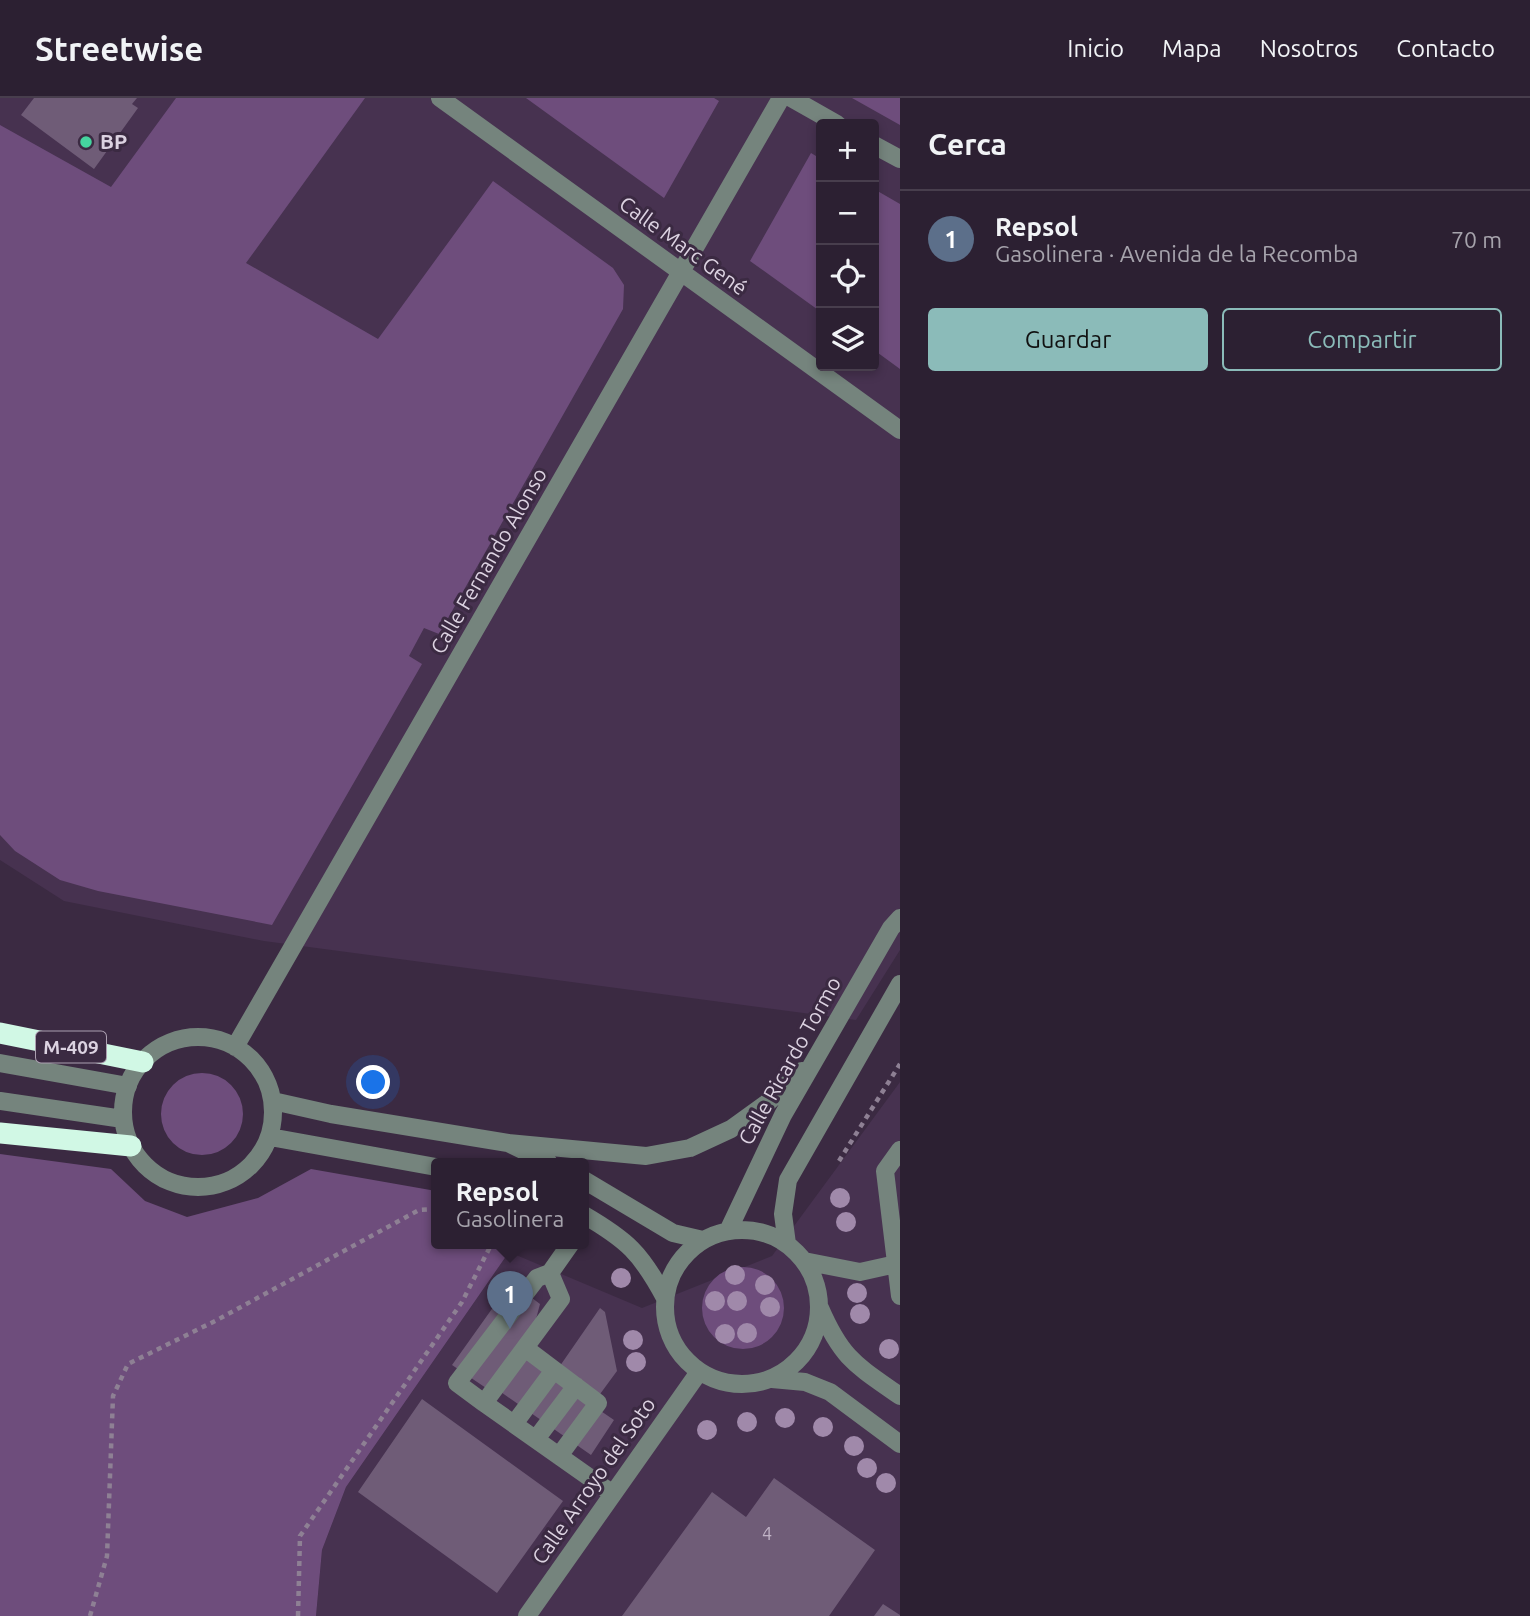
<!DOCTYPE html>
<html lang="es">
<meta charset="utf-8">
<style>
body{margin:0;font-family:Ubuntu,sans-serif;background:#34283a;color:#f1f3f6}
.controls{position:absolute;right:21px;top:21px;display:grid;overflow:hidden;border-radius:7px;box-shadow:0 4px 10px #0003}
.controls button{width:63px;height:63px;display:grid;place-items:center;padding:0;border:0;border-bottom:2px solid #483e4d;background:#2c2032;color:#f1f3f6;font:35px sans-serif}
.you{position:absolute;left:374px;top:985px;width:24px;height:24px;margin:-18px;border:5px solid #fff;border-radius:50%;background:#1a73e8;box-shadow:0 0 0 10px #1a73e833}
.badge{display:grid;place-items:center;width:46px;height:46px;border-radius:50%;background:#8bbbb9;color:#fff;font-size:23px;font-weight:700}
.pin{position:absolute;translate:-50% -58px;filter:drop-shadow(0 2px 4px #0008)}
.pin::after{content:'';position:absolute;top:37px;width:24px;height:21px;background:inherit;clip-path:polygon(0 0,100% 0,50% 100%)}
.popup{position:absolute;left:431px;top:1060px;width:158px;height:91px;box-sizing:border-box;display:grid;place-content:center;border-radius:7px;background:#2c2032;filter:drop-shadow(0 2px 5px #0005);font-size:23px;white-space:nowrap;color:#a6a3ac}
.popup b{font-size:26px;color:#f1f3f6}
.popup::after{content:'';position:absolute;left:50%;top:100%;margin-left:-14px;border:14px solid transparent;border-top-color:#2c2032}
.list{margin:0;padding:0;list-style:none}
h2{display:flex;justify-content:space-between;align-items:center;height:91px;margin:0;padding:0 28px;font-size:30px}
h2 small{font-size:23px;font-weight:400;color:#a6a3ac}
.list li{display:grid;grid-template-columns:46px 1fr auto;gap:21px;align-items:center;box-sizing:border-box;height:98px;padding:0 28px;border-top:2px solid #483e4d}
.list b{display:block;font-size:26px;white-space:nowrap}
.list p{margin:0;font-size:23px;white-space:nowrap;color:#a6a3ac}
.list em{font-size:23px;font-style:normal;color:#a6a3ac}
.actions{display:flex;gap:14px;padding:21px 28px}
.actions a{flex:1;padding:16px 0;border:2px solid #8bbbb9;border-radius:7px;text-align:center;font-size:24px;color:#8bbbb9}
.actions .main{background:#8bbbb9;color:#111}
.icon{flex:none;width:38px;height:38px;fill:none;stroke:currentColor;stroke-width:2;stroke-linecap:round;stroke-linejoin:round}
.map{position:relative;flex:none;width:900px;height:1518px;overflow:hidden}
header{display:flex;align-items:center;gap:42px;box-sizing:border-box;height:98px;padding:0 35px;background:#2c2032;border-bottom:2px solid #483e4d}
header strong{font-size:33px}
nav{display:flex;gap:38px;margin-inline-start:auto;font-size:24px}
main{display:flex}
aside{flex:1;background:#2c2032}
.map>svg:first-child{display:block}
.built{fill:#473250;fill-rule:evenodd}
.green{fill:#6e4d7c}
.building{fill:#6f5c77}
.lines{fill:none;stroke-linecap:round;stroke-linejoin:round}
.path{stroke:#8e8094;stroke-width:4.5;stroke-dasharray:5 5;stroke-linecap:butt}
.minor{stroke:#75847d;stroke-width:18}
.highway{stroke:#d1f8e5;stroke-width:21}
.tree{fill:#a089aa}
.poi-dot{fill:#45d49f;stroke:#3b2a42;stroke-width:2.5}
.labels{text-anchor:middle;stroke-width:6;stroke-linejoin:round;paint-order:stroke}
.number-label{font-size:18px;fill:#c1b4c6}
.shield{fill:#3b2a42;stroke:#aca0b1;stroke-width:2}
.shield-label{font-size:19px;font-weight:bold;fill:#dcd2e1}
.poi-label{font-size:21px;font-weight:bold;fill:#dcd2e1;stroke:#3b2a42;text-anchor:start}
.street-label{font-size:21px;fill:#dcd2e1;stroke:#3b2a42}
</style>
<header>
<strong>Streetwise</strong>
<nav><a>Inicio</a><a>Mapa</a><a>Nosotros</a><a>Contacto</a></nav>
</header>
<main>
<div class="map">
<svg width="900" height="1518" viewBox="0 0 900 1518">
<rect width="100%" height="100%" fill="#3b2a42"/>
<path class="built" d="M0,0H900V852L856,922L264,843L64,803L0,762ZM821,26H874V268H821Z
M900,984V1518H316L322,1452L346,1389L509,1154L642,1210L772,1158Z"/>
<path class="green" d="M176,0H365L246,165L378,241L493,83L613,170L624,187L623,211L439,536L424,530L409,558L422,566L272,827L98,793L60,782L15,753L0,737V27L111,89Z
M526,0H714L719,3L664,100Z
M852,0H900V27Z
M811,55L821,61V214L750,163Z
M874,91L900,106V271L874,252Z
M161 1016a41 41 0 1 1 82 0a41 41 0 1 1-82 0Z
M0,1056L111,1071L145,1103L187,1119L258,1100L311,1071L436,1093V1145H511L509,1154L346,1389L322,1452L316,1518H0Z
M702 1210a41 41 0 1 1 82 0a41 41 0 1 1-82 0Z"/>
<path class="building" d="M34,0H137L132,6L138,10L94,71L21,17Z
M511,1184L540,1206L536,1221L486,1290L452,1267Z
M600,1210L605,1214L617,1273L592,1307L614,1322L591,1357L498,1292L525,1258L553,1278Z
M422,1301L563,1403L497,1495L358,1394Z
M774,1380L875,1452L829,1518H622L712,1394L746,1419Z
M883,1506L900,1517V1518H874Z"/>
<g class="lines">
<path class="path" d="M839,1063L900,966
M90,1518L107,1458L113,1298L128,1266L217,1222L419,1112L436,1111
M298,1518L300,1438L462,1204L492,1145"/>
<path class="minor" d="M440,0L900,332
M791,0L837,26
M874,47L900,61
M123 1014a75 75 0 1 1 150 0a75 75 0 1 1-150 0Z
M235,949L781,0
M0,965L128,988
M0,1003L123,1021
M273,1003L331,1016L508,1045L549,1065
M270,1039L436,1069
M508,1045L646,1058L690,1050L731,1031L767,1005L802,973
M900,1052L885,1073L900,1198
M584,1082L673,1135L703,1142
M584,1117C627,1142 641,1155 665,1200
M665 1209a77 77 0 1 1 154 0a77 77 0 1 1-154 0Z
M728,1133L783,1017L891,830L900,820
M571,1145L550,1175L561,1201L484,1305L613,1396
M787,1146L783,1116L788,1082L900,886
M804,1163L860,1174L896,1166
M820,1210C842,1261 856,1267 900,1298
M525,1250L598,1305L559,1358
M772,1281L805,1284L830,1294L900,1346
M484,1305L457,1285L537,1180L550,1175
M514,1326L554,1272
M536,1341L576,1288
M527,1518L699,1274"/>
<path class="highway" d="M0,935L143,964
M0,1035L131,1048"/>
</g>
<g class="tree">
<circle cx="840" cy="1100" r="10"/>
<circle cx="846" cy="1124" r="10"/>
<circle cx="735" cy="1177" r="10"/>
<circle cx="621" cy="1180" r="10"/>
<circle cx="765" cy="1187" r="10"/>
<circle cx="857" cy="1195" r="10"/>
<circle cx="715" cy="1203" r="10"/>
<circle cx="737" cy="1203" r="10"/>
<circle cx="770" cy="1209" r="10"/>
<circle cx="860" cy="1216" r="10"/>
<circle cx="747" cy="1235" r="10"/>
<circle cx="725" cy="1236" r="10"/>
<circle cx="633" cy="1242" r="10"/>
<circle cx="889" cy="1251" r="10"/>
<circle cx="636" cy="1264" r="10"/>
<circle cx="785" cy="1320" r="10"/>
<circle cx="747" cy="1324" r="10"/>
<circle cx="823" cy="1329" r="10"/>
<circle cx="707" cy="1332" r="10"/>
<circle cx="854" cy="1348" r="10"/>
<circle cx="867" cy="1370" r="10"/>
<circle cx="886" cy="1385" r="10"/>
</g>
<circle class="poi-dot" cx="86" cy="44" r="7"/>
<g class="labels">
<g class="number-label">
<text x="767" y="1442">4</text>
</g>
<rect class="shield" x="36" y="933.5" width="70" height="31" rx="5"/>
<g class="shield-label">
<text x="71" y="956">M-409</text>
</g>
<g class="poi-label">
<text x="100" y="51">BP</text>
</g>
<g class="street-label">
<text transform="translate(683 148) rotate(36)" y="7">Calle Marc Gené</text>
<text transform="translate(489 463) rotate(-60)" y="7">Calle Fernando Alonso</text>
<text transform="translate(790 963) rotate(-61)" y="7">Calle Ricardo Tormo</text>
<text transform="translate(594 1383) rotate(-55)" y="7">Calle Arroyo del Soto</text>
</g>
</g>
</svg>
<div class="controls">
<button>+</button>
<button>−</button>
<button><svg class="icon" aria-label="locate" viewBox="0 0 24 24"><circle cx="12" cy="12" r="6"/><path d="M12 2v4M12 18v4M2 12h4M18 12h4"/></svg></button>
<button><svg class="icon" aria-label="layers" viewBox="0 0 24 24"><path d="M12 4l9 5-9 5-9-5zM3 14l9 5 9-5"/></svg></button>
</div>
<div class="you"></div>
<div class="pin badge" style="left:510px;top:1231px;background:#5c6f8a">1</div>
<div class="popup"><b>Repsol</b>Gasolinera</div>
</div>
<aside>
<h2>Cerca<small></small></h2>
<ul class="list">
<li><span class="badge" style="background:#5c6f8a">1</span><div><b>Repsol</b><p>Gasolinera · Avenida de la Recomba</p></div><em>70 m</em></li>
</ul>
<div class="actions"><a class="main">Guardar</a><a>Compartir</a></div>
</aside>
</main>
